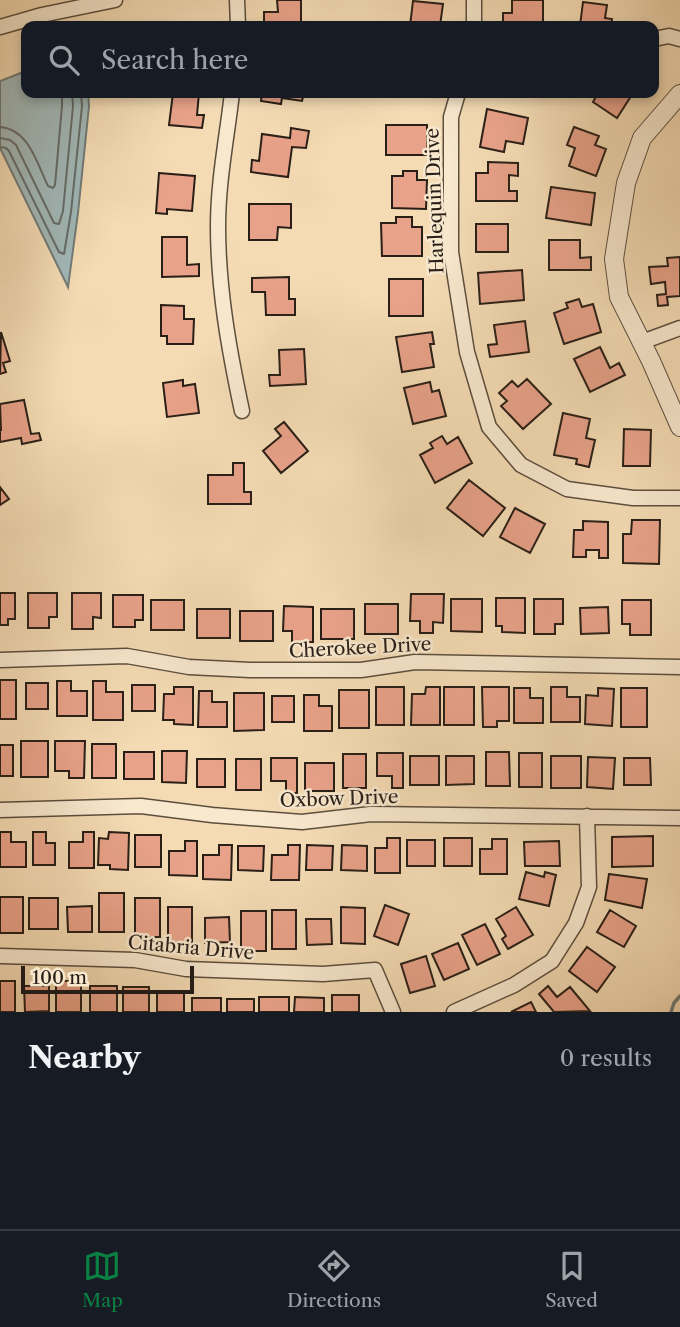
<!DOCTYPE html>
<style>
body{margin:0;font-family:"Libre Caslon Text",serif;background:#20242c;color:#f1f3f6}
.scale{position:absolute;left:21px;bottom:18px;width:173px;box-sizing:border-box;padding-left:7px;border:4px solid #291f17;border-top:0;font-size:19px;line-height:24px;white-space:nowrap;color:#291f17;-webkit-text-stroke:5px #f8e8ce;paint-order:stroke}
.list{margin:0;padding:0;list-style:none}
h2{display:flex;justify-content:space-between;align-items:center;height:91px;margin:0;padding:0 28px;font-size:30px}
h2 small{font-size:23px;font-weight:400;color:#9ea1a6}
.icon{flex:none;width:38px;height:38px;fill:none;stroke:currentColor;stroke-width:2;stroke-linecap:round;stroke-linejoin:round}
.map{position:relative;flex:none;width:680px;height:1012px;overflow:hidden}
.search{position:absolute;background:#171b24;box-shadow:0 4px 10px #0003;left:21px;right:21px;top:21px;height:77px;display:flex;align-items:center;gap:18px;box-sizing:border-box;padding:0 24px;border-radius:14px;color:#9ea1a6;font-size:26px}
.sheet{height:217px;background:#171b24}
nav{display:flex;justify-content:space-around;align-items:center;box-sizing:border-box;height:98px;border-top:2px solid #363941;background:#171b24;font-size:19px;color:#9ea1a6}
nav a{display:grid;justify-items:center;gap:4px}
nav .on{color:#0b8043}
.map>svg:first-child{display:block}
.water{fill:#a1b8b8;stroke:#717b78;stroke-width:2}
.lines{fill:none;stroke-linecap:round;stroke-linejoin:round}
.shore{stroke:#656c68;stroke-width:2}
.stream{stroke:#717b78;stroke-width:3.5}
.building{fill:#e8a289;stroke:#291f17;stroke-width:2}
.minor-casing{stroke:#5c4e3e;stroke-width:17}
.tertiary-casing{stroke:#5c4e3e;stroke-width:20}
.minor{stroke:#f8e8ce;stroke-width:14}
.tertiary{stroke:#f8e8ce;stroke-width:18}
.labels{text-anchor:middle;stroke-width:5;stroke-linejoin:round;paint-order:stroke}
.street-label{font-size:19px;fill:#291f17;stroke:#f8e8ce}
</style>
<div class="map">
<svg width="680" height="1012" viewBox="0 0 680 1012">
<rect width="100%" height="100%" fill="#f4dbb4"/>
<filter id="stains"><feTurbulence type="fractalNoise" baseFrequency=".00286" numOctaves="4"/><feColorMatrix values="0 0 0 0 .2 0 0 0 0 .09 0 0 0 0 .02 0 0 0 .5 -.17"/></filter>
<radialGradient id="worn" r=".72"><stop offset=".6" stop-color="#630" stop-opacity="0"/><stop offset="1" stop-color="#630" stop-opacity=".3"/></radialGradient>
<path class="water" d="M26,71V93H88L89,106L78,213L68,287L0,148V81Z"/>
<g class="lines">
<path class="shore" d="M0,127C29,129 37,164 48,186L53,188L55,185L62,106V93
M0,138L10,140L16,145L54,223L59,224L63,211L73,106L72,93
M0,147L6,148L9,151L59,252L64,254L71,212L82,106L81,93"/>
<path class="stream" d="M671,1012L674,1003L680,996"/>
</g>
<path class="building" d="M277,0H301V24H264V12H278Z
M512,0H543V26H503V13H512Z
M413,1L443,4L440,26H410Z
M583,2L607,5L605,18L612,19L611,26H580Z
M173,24H197V26H173Z
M173,93H199L197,115H204L202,128L169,125Z
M262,93H304L302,101L282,98L281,104L261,101Z
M408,93H435L434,97Z
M598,93H633L617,118L593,102Z
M487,109L528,118L523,144L506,141L504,152L480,147Z
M386,125H427V155H386Z
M574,127L599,136L595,145L606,149L596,176L569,166L575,148L567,145Z
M291,128L309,131L306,148L292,147L288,177L251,172L252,160L259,161L262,134L290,138Z
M488,162L518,163V176L509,175V191H517V201H476V173H488Z
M403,171H417V180H427L426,209L392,208V176H403Z
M159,173L195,176L192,211L167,209V214L156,213Z
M551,187L595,193L591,225L546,218Z
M249,204H291V228L278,227L277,240H249Z
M396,217H412V227H422V256H382L381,223H396Z
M476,224H508V252H476Z
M162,237H187V265L199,264V276L162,277Z
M549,240H580V258L591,257V270H549Z
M680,257V296L667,297L668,305L658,306L657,295L666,294L665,282L651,284L649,267L668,266L667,258Z
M522,270L524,300L480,304L478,273Z
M289,277V299H295V315H266L265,292H252V278Z
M389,279H423V316H389Z
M579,299L582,307L593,304L601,332L564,344L554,313L568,308L566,303Z
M161,305L184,306V319H194L193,344H167V336H161Z
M525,321L529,352L490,357L488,345L497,344L494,325Z
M1,332L10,361L3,363L6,372L0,374Z
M432,332L434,344H430L434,367L402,372L396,337Z
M600,347L610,368L619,363L625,375L590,392L574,359Z
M304,349L306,384L270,386L269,375H280L279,350Z
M527,379L551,404L523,429L501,406L507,401L499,393L512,381L518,387Z
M183,380V386L195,384L199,413L167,417L163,383Z
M430,382L432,392L439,390L446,416L413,424L404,388Z
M24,400L31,434L39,433L41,440L22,444L21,438L0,442V430H1L0,404Z
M563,413L590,419L586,438L595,440L589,467L576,464L577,459L554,455Z
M284,422L308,451L281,473L263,451L281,436L275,429Z
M624,429L651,430L650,466H623Z
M442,436L447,444L458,437L472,463L435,483L420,455L433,448L430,443Z
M233,463H244V492H251V504H208V475H233Z
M469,480L505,508L483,536L447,508Z
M0,487L9,499L0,505Z
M515,508L545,524L530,553L500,537Z
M632,520H660L659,564L623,563V534H631Z
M583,521L608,522V558H599V550H586V557H573L574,530H583Z
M0,593H15V619H8V625H0Z
M28,593H57V617H49V628H28Z
M72,593H101V618L93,617V629H72Z
M411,594H444L443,623L433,622V633H420V621H410Z
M113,595H143V620H135V627H113Z
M496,598H525V633L502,632V626H496Z
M451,599H482V632L451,631Z
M534,599H563V624H555V634H534Z
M151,600H184V630H151Z
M622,600H651V635H630V624H622Z
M365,604H398V634H365Z
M284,606L313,607V642H292V631H283Z
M608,607L609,633L581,634L580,608Z
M197,609H230V638H197Z
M321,609H354V639H321Z
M240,611H273V641H240Z
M0,680H16V719H0Z
M57,681H71V691H87V716H57Z
M93,681H106V692H123V720H93Z
M26,683H48V709H26Z
M132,685H155V711H132Z
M174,687H193V725L174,724V720H163L164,694H174Z
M376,687H404V725H376Z
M426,687H440V725H411L412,694H425Z
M444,687H474V725H444Z
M482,687H509V721H497V727H483Z
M551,687H567V697H580V722H551Z
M514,688H530V698H543V723H514Z
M598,688L614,689L612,726L585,724L586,695L598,696Z
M621,688H647V727H621Z
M339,690H369V728H339Z
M199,691H212V702H227V727H198Z
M234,693H264V730L234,731Z
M304,695H319V706H332V731H304Z
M272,696H294V722H272Z
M21,741H48V777H21Z
M55,741H85L84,778H69V771H55Z
M92,744H116V778H92Z
M0,745H13V776H0Z
M162,751H187L186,783L162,782Z
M124,752H154V779H124Z
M486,752H509L510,786H486Z
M377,753H403V788H392V776H377Z
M519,753H542V787H519Z
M343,754H366V788H343Z
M410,756H439V785H410Z
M446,756H474V784L446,785Z
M551,756H581V788H551Z
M588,757L615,758L613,789L587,787Z
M271,758H297V793H286V781H271Z
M624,758H650L651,785H624Z
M197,759H225V787H197Z
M236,759H261V790H236Z
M305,763H334V791H305Z
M0,832H11V842H26V867H0Z
M33,832H46V843H55V865H33Z
M83,832H94V868H69V842H83Z
M109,832L129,833L128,870L110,869V865H98L99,838L108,839Z
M135,835H161V867H135Z
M653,836V866L612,867V837Z
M387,838H400V873H375V848H387Z
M444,838H472V866H444Z
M492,839H507V874H480V849H492Z
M407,840H435V866H407Z
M185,841H197V876L169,875V851H185Z
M559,841L560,866H525L524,842Z
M219,845H232L231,880L203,879V855H219Z
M288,845H300L299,880H271L272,855H288Z
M307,845L333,846L332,870H306Z
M342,845L367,846V871L341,870Z
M238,846H264L263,871L238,870Z
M526,872L544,877L545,872L556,875L549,906L519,899Z
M609,874L647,879L642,908L605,900Z
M99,893H124V932H99Z
M0,897H23V933H0Z
M29,898H58V929H29Z
M135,898H160V937H135Z
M385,905L409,914L398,945L374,936Z
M92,906V932H68L67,907Z
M168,907H192V943L168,942Z
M341,907L365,908V944L341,943Z
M516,907L533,935L508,949L502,939L506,936L496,919Z
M272,910H296V949H272Z
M610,910L636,926L624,947L597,932Z
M241,911H266V951H241Z
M229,917L230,942L205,943V918Z
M306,919H331L332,944L307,945Z
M485,924L500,954L477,965L462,935Z
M458,943L469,969L444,980L432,954Z
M587,947L615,967L597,992L569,971Z
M426,956L435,986L410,993L401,964Z
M0,981H15V1012H0Z
M56,981H81V1012H56Z
M24,986H49V1011L25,1012Z
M90,986H117V1012H90Z
M548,986L557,997L570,987L590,1011L554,1012L539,994Z
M123,987H149V1012H123Z
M157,993H184V1012H157Z
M332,995H359V1012H332Z
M259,997H289V1012H259Z
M295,997L324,998V1012H294Z
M192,998H221V1012H192Z
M227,999H254V1012H227Z
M531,1002L536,1012H511Z"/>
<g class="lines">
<defs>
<path id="minor" d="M237,0L238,26
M474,26V0
M0,27L42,15L115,0
M654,39L669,36L680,39
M232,93C227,137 218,181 218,226C218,289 229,350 242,411
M458,93L451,117V252L467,352L489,427L521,465L567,489L633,498H680
M642,342L680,328
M0,660L127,656L189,667L250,670H361L415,662L680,667
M0,810L141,806L212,815L302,822L371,814L680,818
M0,956L135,960L186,969L323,974L375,970L393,1012
M454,1012L514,985L552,961L576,923L589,887L587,816"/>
<path id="tertiary" d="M680,94L642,138L626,183L614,259L619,297L651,361L680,427"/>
</defs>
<use href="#minor" class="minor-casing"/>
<use href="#tertiary" class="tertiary-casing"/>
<use href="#minor" class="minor"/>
<use href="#tertiary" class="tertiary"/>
</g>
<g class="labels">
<g class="street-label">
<text transform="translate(434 201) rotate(-92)" y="7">Harlequin Drive</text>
<text transform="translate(360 647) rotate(-3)" y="7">Cherokee Drive</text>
<text transform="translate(339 798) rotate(-2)" y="7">Oxbow Drive</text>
<text transform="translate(191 947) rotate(5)" y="7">Citabria Drive</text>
</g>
</g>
<rect width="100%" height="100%" filter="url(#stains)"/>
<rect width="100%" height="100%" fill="url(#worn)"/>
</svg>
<div class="scale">100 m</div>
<div class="search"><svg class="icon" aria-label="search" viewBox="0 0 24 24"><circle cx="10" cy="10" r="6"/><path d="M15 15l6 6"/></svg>Search here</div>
</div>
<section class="sheet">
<h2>Nearby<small>0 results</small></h2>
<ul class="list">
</ul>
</section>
<nav>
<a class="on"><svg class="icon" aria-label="map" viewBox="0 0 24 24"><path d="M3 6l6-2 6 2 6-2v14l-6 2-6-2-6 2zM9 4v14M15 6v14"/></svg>Map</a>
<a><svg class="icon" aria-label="directions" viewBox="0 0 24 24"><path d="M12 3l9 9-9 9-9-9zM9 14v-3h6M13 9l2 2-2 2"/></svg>Directions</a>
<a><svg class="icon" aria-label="saved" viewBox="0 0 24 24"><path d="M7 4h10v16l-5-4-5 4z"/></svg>Saved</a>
</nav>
